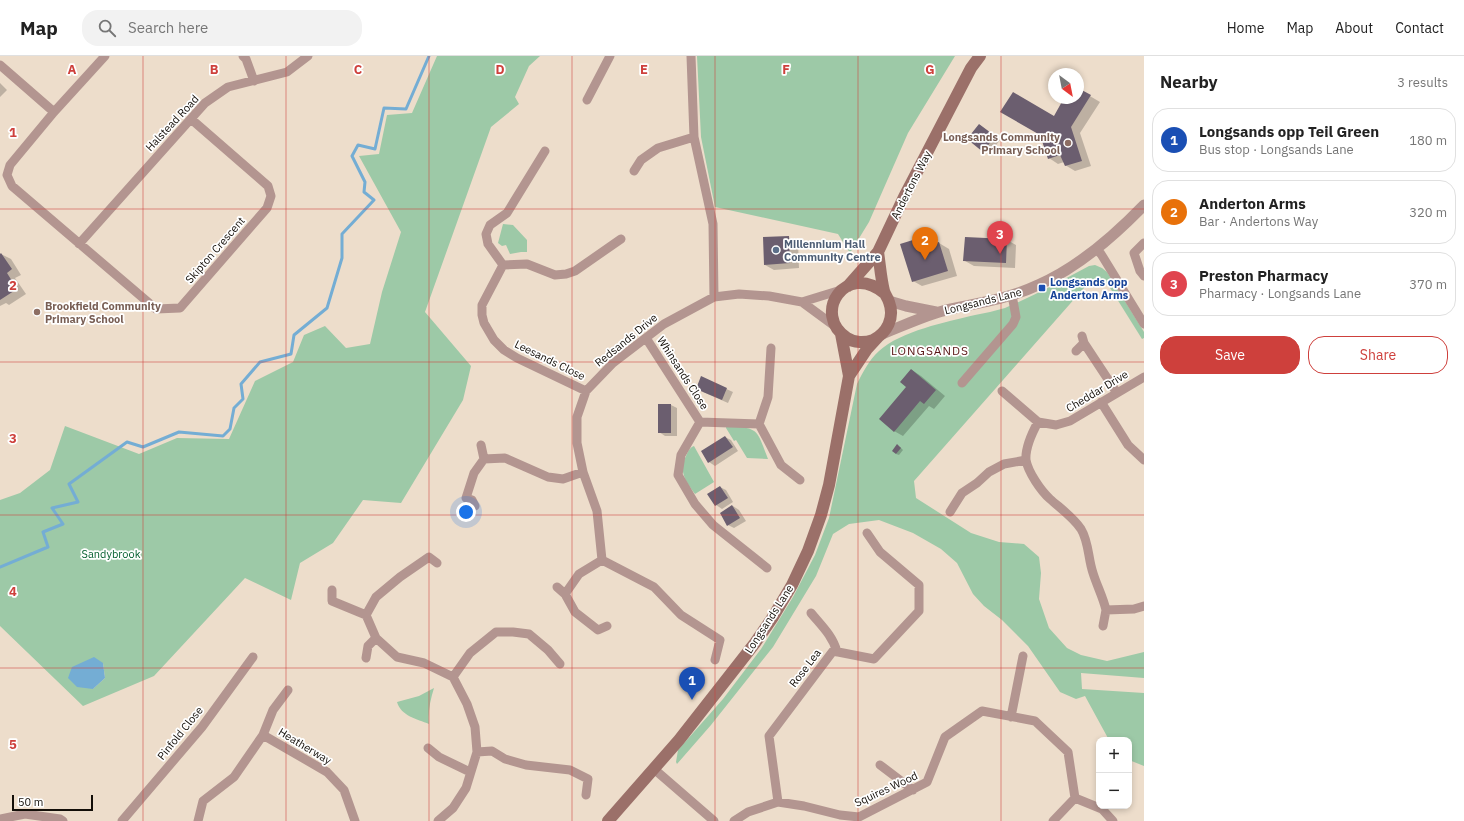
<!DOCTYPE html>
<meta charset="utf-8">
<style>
body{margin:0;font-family:"IBM Plex Sans",sans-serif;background:#f2f2f2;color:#222}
.controls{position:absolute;right:12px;bottom:12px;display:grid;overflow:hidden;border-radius:8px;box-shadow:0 2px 6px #0003}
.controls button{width:36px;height:36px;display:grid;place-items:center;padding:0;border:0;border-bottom:1px solid #e0e0e0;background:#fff;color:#222;font:20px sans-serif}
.compass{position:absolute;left:1048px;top:12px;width:36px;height:36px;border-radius:50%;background:#fff;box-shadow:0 2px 6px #0003;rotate:148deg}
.scale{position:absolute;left:12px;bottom:10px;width:81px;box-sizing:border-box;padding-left:4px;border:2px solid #130e08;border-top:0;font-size:11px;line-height:14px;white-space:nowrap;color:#130e08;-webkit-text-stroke:3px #fff;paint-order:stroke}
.you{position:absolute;left:466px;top:456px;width:14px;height:14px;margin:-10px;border:3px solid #fff;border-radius:50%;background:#1a73e8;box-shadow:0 0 0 6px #1a73e833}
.badge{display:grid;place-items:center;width:26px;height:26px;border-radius:50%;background:#ce403c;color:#fff;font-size:13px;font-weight:700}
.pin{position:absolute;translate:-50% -33px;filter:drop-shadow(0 1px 2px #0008)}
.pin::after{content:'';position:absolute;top:21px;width:14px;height:12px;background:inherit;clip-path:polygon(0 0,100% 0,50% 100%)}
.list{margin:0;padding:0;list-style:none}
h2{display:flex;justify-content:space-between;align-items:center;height:52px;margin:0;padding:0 16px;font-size:17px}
h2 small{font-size:13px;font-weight:400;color:#767676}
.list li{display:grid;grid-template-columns:26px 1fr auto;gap:12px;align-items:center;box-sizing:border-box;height:64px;margin:0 8px 8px;padding:0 8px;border:1px solid #e0e0e0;border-radius:16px}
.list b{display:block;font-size:15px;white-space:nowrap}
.list p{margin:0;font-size:13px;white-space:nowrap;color:#767676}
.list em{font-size:13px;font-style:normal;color:#767676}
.actions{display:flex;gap:8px;padding:12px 16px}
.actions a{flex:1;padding:9px 0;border:1px solid #ce403c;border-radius:16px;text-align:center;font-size:14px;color:#ce403c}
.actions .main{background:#ce403c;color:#fff}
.icon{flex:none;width:22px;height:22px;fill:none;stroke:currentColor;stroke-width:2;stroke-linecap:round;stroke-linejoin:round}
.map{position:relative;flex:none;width:1144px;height:765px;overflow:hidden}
header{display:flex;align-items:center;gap:24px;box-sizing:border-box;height:56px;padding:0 20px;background:#fff;border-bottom:1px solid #e0e0e0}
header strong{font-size:19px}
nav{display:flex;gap:22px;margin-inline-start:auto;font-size:14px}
.search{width:280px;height:36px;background:#f2f2f2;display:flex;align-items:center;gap:10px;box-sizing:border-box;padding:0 14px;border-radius:16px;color:#767676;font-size:15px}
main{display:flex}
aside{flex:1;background:#fff}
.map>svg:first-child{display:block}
.green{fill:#9dc9a7;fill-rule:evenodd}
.water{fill:#74add4}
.shadow{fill:#0003}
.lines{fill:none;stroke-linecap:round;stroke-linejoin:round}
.stream{stroke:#74add4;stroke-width:3}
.building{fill:#6b5e6f}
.minor{stroke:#b39590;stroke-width:9}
.tertiary{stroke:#b39590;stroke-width:11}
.secondary{stroke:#9b7069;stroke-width:12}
.grid{fill:none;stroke:#ce403c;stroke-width:1;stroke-opacity:0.55}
.education-dot{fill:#8d6e63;stroke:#fff;stroke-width:1.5}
.service-dot{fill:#5c6f8a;stroke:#fff;stroke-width:1.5}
.transit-dot{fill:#1a4fb4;stroke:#fff;stroke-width:1.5}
.labels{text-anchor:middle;stroke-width:3.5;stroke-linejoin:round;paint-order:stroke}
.street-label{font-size:11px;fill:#130e08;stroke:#fff}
.education-label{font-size:11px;font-weight:bold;fill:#785e54;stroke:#fff;text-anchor:end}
.service-label{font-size:11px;font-weight:bold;fill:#4e5e75;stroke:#fff;text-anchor:start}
.transit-label{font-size:11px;font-weight:bold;fill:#164399;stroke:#fff;text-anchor:start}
.park-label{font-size:11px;fill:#005e2c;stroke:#fff}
.neighbourhood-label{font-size:12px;letter-spacing:1px;fill:#581413;stroke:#fff}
.grid-label{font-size:13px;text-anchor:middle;font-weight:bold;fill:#ce403c;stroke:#fff;stroke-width:3.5;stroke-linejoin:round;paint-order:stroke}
</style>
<header>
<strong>Map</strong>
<div class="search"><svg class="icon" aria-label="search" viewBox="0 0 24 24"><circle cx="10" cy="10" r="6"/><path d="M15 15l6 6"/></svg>Search here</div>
<nav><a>Home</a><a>Map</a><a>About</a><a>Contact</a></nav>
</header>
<main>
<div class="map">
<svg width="1144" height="765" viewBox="0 0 1144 765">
<rect width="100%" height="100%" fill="#edddcb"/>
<path class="green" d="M437,0H540L529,10L515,41L519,48L491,71L425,256L471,310L463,344L401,447L363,444L333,487L300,507L291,544L245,522L154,620L83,650L0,570V444L20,437L50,414L65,370L139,398L177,382L229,383L255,325L293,306L304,279L325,270L346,292L370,288L382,236L401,176L359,100L379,98L387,59L412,57ZM103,607L105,622L93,633Z
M697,0H955L908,77L869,166L850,197L838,178L715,151L701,81Z
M503,168L513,169L527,184V196H521L510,198L506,189L502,190L498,187Z
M1095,209L1102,212L1107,216L1144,276V282L1142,283L1107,227L1084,232L914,425L916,442L971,477L999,486L1024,488L1039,501L1041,517L1039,543L1049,572L1067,592L1081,599L1107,605L1144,596V622L1081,617L1082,633L1144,637V710L1129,704V684H1109L1085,640L1076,643L1060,636L1028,590L1002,564L984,550L973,538L957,507L941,493L913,477L879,464L849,468L833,478L816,520L773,591L711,669L677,708L676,706L678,694L723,643L761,593L793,541L815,499L829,462L857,328C863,316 869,304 879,295C901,275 946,266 975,259C985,257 995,255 1005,252C1034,240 1061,225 1089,210Z
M726,369C760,373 756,372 768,403L747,402L736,384L734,385L726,372Z
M694,390L714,426L695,438C686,425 678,416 686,400C688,396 689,392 694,390Z
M434,632C430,645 428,655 429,668C417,663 401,660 397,646L419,640Z"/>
<path class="water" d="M94,601L103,607L105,622L93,633L77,631L68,622L72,611Z"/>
<path class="shadow" d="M0,27L7,34L0,41Z
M1078,33L1100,46L1080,77L1091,110L1075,115L1065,109L1064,106L1058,108L1049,102L1054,61L1065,42H1078Z
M980,69L1000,84L989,98L983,95Z
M788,181L798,187L799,212L774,214L765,209Z
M926,181L935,186L936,188L939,187L949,193L957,220L922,230L913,225Z
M1007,184L1016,189L1015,212L974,210L965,205Z
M1,198L11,203L21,219L15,222L26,238L9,249L6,247L0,250V199Z
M912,314L921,320L945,340L934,353L929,350L903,380L894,375Z
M702,322L733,336L728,347L703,336Z
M671,349L677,352V380H665L659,376Z
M725,381L731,384L738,395L715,410L709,406Z
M900,391L903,394L899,399L896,398Z
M720,431L726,434L733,446L722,453L716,449Z
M733,450L739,454L746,465L734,472L728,469Z"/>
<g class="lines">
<path class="stream" d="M0,511L48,491L43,476L63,468L52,452L78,446L69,428L127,386L143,391L179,376L223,380L230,373L234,352L243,343L241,328L260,306L291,298L294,279L327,252L342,202V178L374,144L364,136L365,126L352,100L358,89L375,93L384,52L406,53L429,0"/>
</g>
<path class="building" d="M1078,32L1091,39L1071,71L1082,105L1065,110L1060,99L1048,103L1040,79L1000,56L1013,36L1054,60L1064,42H1078Z
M979,68L995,80L983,96L967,83Z
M789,180L790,207L764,209L763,181Z
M926,180L929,189L939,186L948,215L912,226L900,188Z
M965,181L1007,183L1006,207L963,205Z
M1,197L12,213L7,217L17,233L0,244V198Z
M911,313L936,334L924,348L920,345L894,376L879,363L906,331L900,326Z
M701,320L727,332L722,344L696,333Z
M658,348H671V377H658Z
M725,380L733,391L708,407L701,395Z
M897,388L901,392L896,398L892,395Z
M720,430L728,442L715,450L707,438Z
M732,449L740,462L727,470L720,457Z"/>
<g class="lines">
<path class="minor" d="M105,0L54,56L10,109L7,119L12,130L156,253L180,252L267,152L271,140L268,130L191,63
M243,0L246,3L254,25
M691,0L694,81L713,168L714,241
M0,9L54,56
M587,44L610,0
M634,115L641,104L658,92L694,81
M1144,187L1134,197L1140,215L1144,220
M79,188L205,47L228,31L287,16L308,0
M1096,193L1101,198L1144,268
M503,209L488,188L486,178L490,169L507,157L545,95
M802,246L836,271
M646,282L700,366L759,368
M1084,287L1117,337
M771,292L768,341L759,368L781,409L800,424
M1076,295L1084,287L1082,280
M962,327L1013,268L1016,261L1012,239
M586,335L517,302L504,294L494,284L484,267L482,259V249L503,209L527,208L555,219L566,218L575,215L621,183
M1002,335L1038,366L1056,369L1070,365L1144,321
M1101,346L1128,389L1144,404
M700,366L681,399L678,419L695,448L713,469L767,512
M1038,366C1032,377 1025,391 1026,404C1028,416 1041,435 1050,443C1060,452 1073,461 1081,473C1089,486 1088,503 1093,517C1097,530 1103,541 1106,554L1134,553L1144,550
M484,403L505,402L548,421L563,423L583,416
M475,450L472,444L466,442L474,417L484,403L481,389
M950,456L962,437L977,427L989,416L1004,408L1026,404
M437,507L429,501L400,521L376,541L366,559L376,582L397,601L424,607L453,621L467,648L475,671L477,696L466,732L453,752L438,765
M557,531L565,538L575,556L598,574L607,570
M332,534V545L366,559
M565,538L579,518L602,504
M811,557C821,569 833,580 837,596
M1103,570L1106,554
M366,602L368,590L376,582
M715,604L720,584L681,559L654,531L602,504L597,455L583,416L577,387V361L586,335L613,307L664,268L714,241L739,238L769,240L802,246L841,234
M453,621L470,597L496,576H513L529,578L548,594L560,608
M1011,661L1023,600
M263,679L327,716L344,734L355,765
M428,692L439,701L470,716
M477,696L492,695L505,703L526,709L570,714L588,723L586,739
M880,709L913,734
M654,713L714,765
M1075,742L1102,753L1113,765
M778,746L769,680L833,595L874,603L919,555V529L880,496L867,477
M0,763L25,758L60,763L63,765
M122,765L202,671L253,601
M198,765L203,745L234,721L263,679L273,654L288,634
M734,765L748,756L778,746L804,750L840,759L859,761L927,726L945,681L982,655L1035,665L1068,696L1075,742L1053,765"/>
<path class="tertiary" d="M889,245L906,250L936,256
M882,278C900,271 917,263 936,257C945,254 956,252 965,250C990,245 1015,240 1038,229C1077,212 1115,179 1144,149"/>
<path class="secondary" d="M878,196C880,209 881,223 884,235C885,239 888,242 889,246C895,262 887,277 873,284C865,287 854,287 847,282C811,258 846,205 884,237
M848,230L878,196L904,141L971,12L980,0
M841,278L849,320
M608,765L679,684L755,587L773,561L792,529L808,495L821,459L829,429L849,320L867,293L878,281"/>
</g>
<path class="grid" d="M143,0V765M286,0V765M429,0V765M572,0V765M715,0V765M858,0V765M1001,0V765M0,153H1144M0,306H1144M0,459H1144M0,612H1144"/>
<g class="education-dot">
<circle cx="1068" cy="87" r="4"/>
<circle cx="37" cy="256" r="4"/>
</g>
<circle class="service-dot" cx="776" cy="194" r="4"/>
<rect class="transit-dot" x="1038" y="228" width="8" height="8" rx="2"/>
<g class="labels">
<g class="street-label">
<text transform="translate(172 67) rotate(-47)" y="4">Halstead Road</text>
<text transform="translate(911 129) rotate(-63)" y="4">Andertons Way</text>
<text transform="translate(215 194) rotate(-49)" y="4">Skipton Crescent</text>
<text transform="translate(983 245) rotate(-14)" y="4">Longsands Lane</text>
<text transform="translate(626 284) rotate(-39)" y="4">Redsands Drive</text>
<text transform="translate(550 304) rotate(26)" y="4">Leesands Close</text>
<text transform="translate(683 317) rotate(57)" y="4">Whinsands Close</text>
<text transform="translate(1097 335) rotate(-31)" y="4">Cheddar Drive</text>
<text transform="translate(769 563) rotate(-57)" y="4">Longsands Lane</text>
<text transform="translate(805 612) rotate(-53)" y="4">Rose Lea</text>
<text transform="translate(180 677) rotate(-51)" y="4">Pinfold Close</text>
<text transform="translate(305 690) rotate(31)" y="4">Heatherway</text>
<text transform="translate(886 733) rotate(-25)" y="4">Squires Wood</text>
</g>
<g class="education-label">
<text x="1060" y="85">Longsands Community<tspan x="1060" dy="13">Primary School</tspan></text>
<text x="45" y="254" text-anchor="start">Brookfield Community<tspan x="45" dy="13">Primary School</tspan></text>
</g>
<g class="service-label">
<text x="784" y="192">Millennium Hall<tspan x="784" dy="13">Community Centre</tspan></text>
</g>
<g class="transit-label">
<text x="1050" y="230">Longsands opp<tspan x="1050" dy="13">Anderton Arms</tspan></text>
</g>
<g class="park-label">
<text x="111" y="502">Sandybrook</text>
</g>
<g class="neighbourhood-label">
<text x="930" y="299">LONGSANDS</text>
</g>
</g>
<g class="grid-label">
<text x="72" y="18">A</text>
<text x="214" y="18">B</text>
<text x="358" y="18">C</text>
<text x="500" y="18">D</text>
<text x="644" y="18">E</text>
<text x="786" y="18">F</text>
<text x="930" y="18">G</text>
<text x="13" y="81">1</text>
<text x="13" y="234">2</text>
<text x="13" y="387">3</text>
<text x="13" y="540">4</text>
<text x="13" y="693">5</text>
</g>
</svg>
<div class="controls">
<button>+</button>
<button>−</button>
</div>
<svg class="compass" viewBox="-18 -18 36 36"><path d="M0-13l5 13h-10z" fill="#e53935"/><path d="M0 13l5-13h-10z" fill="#767676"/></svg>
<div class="scale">50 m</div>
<div class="you"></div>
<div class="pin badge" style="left:692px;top:644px;background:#1a4fb4">1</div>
<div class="pin badge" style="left:925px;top:204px;background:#e8710a">2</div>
<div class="pin badge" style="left:1000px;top:198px;background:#e0444e">3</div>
</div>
<aside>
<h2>Nearby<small>3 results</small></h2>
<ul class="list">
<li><span class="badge" style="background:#1a4fb4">1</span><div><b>Longsands opp Teil Green</b><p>Bus stop · Longsands Lane</p></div><em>180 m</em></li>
<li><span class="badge" style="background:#e8710a">2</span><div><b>Anderton Arms</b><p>Bar · Andertons Way</p></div><em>320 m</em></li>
<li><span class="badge" style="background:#e0444e">3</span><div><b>Preston Pharmacy</b><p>Pharmacy · Longsands Lane</p></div><em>370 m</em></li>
</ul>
<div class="actions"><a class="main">Save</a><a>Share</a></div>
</aside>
</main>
